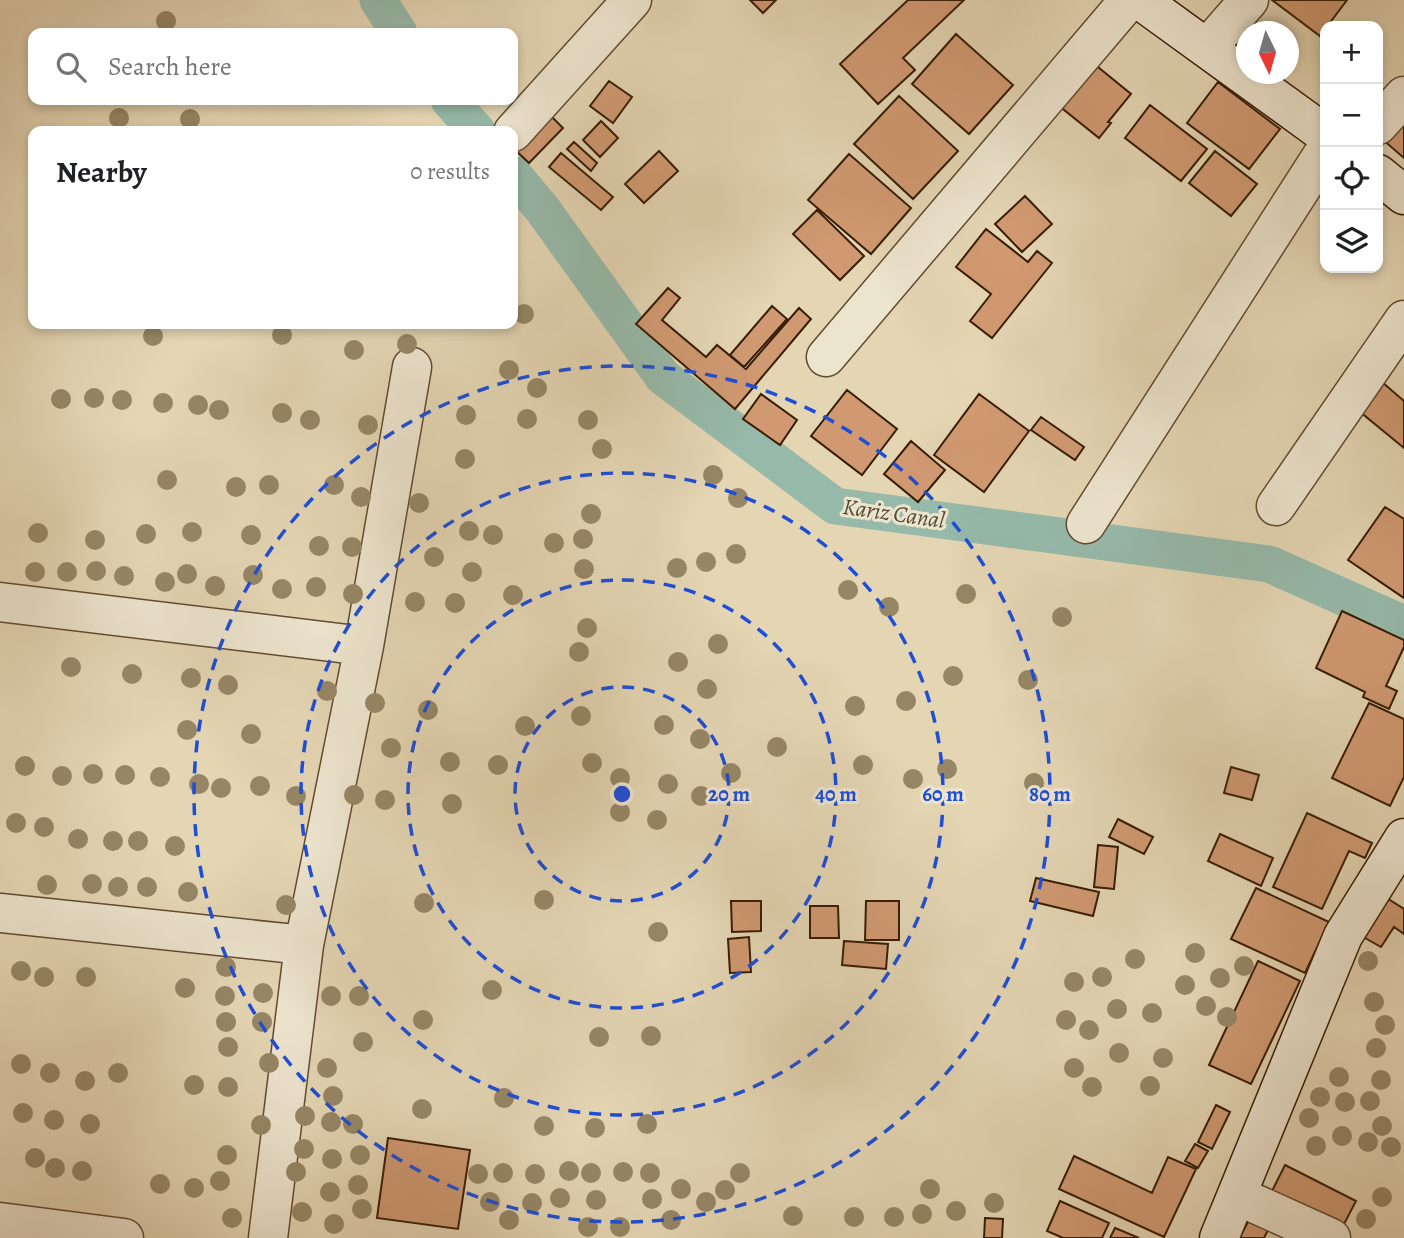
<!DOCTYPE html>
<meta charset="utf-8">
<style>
body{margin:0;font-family:Alegreya,serif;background:#f2f2f2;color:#202124}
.controls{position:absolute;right:21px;top:21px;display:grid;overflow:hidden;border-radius:14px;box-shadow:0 4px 10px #0003}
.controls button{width:63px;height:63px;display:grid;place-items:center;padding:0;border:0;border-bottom:2px solid #e0e0e0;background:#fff;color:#202124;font:35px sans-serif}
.compass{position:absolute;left:1236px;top:21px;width:63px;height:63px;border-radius:50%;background:#fff;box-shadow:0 4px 10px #0003;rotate:175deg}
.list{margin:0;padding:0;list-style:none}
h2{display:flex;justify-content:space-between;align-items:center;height:91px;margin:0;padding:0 28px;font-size:30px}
h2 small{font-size:23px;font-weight:400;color:#757577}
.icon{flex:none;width:38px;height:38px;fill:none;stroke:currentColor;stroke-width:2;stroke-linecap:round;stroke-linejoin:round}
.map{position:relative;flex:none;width:1404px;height:1238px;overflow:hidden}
.search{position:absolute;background:#fff;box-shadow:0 4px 10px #0003;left:28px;top:28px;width:490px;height:77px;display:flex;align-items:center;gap:18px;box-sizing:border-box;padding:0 24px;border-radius:14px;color:#757577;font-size:26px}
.panel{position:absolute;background:#fff;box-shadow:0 4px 10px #0003;left:28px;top:126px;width:490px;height:203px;border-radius:14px}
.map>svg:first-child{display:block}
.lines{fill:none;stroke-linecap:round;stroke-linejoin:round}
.canal{stroke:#96b9a9;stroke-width:37}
.building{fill:#d09972;stroke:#371d04;stroke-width:2}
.street-casing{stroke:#624b30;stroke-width:41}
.secondary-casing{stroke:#371d04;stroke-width:41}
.street{stroke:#ede4ce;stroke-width:38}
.secondary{stroke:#ede4ce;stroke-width:38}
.tree{fill:#968665}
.ring{fill:none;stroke:#1d4ed8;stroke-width:3.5;stroke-dasharray:12 9}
.labels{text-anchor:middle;stroke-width:6;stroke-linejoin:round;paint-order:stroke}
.water-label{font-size:23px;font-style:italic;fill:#544c36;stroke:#ede4ce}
.centre{fill:#1d4ed8;stroke:#ede4ce;stroke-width:3.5}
.ring-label{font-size:21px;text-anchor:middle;font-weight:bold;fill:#1d4ed8;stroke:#ede4ce;stroke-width:6;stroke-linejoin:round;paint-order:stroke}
</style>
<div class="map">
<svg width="1404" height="1238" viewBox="0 0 1404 1238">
<rect width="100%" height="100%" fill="#e4d5b3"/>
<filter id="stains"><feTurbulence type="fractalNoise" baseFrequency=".00286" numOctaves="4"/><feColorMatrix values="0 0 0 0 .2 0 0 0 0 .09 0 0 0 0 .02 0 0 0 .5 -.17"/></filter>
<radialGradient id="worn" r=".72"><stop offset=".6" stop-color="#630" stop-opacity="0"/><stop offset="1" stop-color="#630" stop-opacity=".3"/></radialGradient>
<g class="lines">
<path class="canal" d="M378,0L399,33
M449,100L477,131
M513,174L543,210L663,377L835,506L1269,564L1404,624"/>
</g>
<path class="building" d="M750,0H776L763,13Z
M908,0H964L903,58L915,70L878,104L840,64Z
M1272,0H1347L1320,36Z
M956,34L1013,85L969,134L912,84Z
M1093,63L1131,94L1108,122L1111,123L1099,138L1058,105Z
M609,81L632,97L613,123L590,106Z
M1218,82L1280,129L1249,169L1187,123Z
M899,96L958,151L913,199L854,144Z
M1150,105L1207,149L1181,181L1125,138Z
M547,112L563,128L529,163L513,148Z
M1404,114V158L1382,139Z
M601,121L618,138L600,157L583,140Z
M574,142L597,163L591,171L567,149Z
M659,151L678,171L644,203L625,184Z
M1215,151L1257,184L1231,216L1189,183Z
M561,153L613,197L601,210L549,167Z
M849,154L911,208L871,254L808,200Z
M1025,196L1052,224L1022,252L995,224Z
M817,210L864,256L840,280L793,234Z
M986,229L1028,262L1037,251L1052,263L992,338L970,321L991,294L956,267Z
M668,288L680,298L662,320L706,357L717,345L746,369L799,308L811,319L735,409L636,324Z
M772,306L787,319L744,367L730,355Z
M1382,382L1404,401V448L1359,411Z
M847,390L897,429L862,475L811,436Z
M761,394L797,420L780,445L743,419Z
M979,394L1029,431L984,492L934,455Z
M1041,417L1084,447L1075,460L1031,430Z
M911,441L945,470L918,502L884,474Z
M1385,507L1404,519V598L1348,560Z
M1342,611L1404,640V647L1386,686L1397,691L1389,709L1363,697L1365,692L1316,668Z
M1369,703L1404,719V777L1390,806L1332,778Z
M1231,767L1259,775L1252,800L1224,793Z
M1307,813L1372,843L1365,858L1349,851L1322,909L1273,887Z
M1118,819L1153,837L1144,854L1109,837Z
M1220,834L1273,858L1261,886L1208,861Z
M1098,845L1118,847L1114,889L1094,887Z
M1036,878L1099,892L1093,916L1030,901Z
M1256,888L1329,922L1305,973L1231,939Z
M1382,895L1404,909V934L1394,927L1381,947L1358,934Z
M731,901H761V931L732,932Z
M866,901H899V940H865Z
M810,906H838L839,938H810Z
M749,937L751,972L730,973L728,939Z
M844,941L888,944L886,969L842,965Z
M1258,961L1300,981L1251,1084L1209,1065Z
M1216,1105L1230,1112L1212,1149L1198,1142Z
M388,1138L470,1150L458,1229L377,1218Z
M1195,1144L1208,1151L1198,1168L1185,1161Z
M1074,1156L1152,1193L1168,1157L1196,1169L1164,1237L1059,1189Z
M1285,1165L1356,1201L1341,1230L1270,1195Z
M1060,1201L1109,1223L1102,1238H1063L1047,1231Z
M1252,1215L1271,1224L1264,1238H1239Z
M985,1218L1003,1219L1002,1238H984Z
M1115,1228L1139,1238H1110Z"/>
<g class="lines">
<defs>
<path id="street" d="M1208,47L1249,0
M1378,125L1404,96
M513,132L632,0
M826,357L1129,0
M1276,506L1404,320
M1086,524L1325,151
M0,602L364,646
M0,913L304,945
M1238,1196L1331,1238
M0,1222L124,1238
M268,1238L304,945L364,646L412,367"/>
<path id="secondary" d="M1140,0L1325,134
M1378,174L1404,195
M1219,1238L1343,936L1404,838"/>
</defs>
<use href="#street" class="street-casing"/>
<use href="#secondary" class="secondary-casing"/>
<use href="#street" class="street"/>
<use href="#secondary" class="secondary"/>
</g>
<g class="tree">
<circle cx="166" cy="21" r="10"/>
<circle cx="119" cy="118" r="10"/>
<circle cx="190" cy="119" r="10"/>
<circle cx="524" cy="314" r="10"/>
<circle cx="282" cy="335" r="10"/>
<circle cx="153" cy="336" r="10"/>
<circle cx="407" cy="344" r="10"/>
<circle cx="354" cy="350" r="10"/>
<circle cx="509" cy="370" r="10"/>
<circle cx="537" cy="388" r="10"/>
<circle cx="94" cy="398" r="10"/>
<circle cx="61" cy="399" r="10"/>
<circle cx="122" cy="400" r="10"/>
<circle cx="163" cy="403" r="10"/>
<circle cx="198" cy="405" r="10"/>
<circle cx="219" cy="410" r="10"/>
<circle cx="282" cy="413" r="10"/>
<circle cx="466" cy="415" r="10"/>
<circle cx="527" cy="419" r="10"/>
<circle cx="310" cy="420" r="10"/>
<circle cx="588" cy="420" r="10"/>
<circle cx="368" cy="425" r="10"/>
<circle cx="602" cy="449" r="10"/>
<circle cx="465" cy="459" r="10"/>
<circle cx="713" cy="475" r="10"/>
<circle cx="167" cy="480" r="10"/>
<circle cx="269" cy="485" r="10"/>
<circle cx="334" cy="485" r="10"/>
<circle cx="236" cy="487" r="10"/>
<circle cx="361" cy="497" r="10"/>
<circle cx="738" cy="498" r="10"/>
<circle cx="419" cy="503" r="10"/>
<circle cx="591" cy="514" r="10"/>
<circle cx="469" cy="531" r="10"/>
<circle cx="192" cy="532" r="10"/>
<circle cx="38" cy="533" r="10"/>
<circle cx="146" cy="534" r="10"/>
<circle cx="251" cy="535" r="10"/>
<circle cx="493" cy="535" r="10"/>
<circle cx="583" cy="539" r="10"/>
<circle cx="95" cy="540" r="10"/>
<circle cx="554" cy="543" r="10"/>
<circle cx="319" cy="546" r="10"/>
<circle cx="352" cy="547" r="10"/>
<circle cx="736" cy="554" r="10"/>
<circle cx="434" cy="557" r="10"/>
<circle cx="706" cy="562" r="10"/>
<circle cx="677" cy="568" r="10"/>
<circle cx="584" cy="569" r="10"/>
<circle cx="96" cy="571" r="10"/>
<circle cx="35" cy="572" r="10"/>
<circle cx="67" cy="572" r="10"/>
<circle cx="472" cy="572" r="10"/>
<circle cx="187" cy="574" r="10"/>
<circle cx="253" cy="575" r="10"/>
<circle cx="124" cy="576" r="10"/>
<circle cx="165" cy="582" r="10"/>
<circle cx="215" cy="586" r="10"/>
<circle cx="316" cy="587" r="10"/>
<circle cx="282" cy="589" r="10"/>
<circle cx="848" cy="590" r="10"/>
<circle cx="353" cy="594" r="10"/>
<circle cx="966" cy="594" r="10"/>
<circle cx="513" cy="595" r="10"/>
<circle cx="415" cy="602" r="10"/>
<circle cx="455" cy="603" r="10"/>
<circle cx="889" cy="607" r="10"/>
<circle cx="1062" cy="617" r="10"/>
<circle cx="587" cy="628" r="10"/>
<circle cx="718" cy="644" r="10"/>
<circle cx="579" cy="652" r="10"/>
<circle cx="678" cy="662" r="10"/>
<circle cx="71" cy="667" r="10"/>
<circle cx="132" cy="674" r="10"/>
<circle cx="953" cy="676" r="10"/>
<circle cx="191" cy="678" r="10"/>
<circle cx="1028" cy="680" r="10"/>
<circle cx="228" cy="685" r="10"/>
<circle cx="707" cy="689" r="10"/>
<circle cx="327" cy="691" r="10"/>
<circle cx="906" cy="701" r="10"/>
<circle cx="375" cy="703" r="10"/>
<circle cx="855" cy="706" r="10"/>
<circle cx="428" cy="710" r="10"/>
<circle cx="581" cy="716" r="10"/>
<circle cx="664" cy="725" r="10"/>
<circle cx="525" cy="726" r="10"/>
<circle cx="187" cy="730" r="10"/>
<circle cx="251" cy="734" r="10"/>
<circle cx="700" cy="739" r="10"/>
<circle cx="777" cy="747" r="10"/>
<circle cx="391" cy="748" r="10"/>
<circle cx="450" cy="762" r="10"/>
<circle cx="592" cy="763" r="10"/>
<circle cx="498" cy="765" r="10"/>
<circle cx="863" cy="765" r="10"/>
<circle cx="25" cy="766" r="10"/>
<circle cx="947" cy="769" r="10"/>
<circle cx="731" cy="773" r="10"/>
<circle cx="93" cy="774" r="10"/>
<circle cx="125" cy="775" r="10"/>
<circle cx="62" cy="776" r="10"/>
<circle cx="160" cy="777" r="10"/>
<circle cx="620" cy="778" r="10"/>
<circle cx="913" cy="779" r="10"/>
<circle cx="1034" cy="783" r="10"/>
<circle cx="199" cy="784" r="10"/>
<circle cx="668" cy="784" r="10"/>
<circle cx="260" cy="786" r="10"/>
<circle cx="221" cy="788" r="10"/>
<circle cx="354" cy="795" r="10"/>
<circle cx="296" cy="796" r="10"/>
<circle cx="701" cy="796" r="10"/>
<circle cx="385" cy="800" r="10"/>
<circle cx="452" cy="804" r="10"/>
<circle cx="620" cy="812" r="10"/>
<circle cx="657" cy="820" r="10"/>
<circle cx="16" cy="823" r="10"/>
<circle cx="44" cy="827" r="10"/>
<circle cx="78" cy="839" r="10"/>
<circle cx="113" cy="841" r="10"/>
<circle cx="138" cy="841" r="10"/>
<circle cx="175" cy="846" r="10"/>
<circle cx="92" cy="884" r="10"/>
<circle cx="47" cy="885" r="10"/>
<circle cx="118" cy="887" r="10"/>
<circle cx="147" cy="887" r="10"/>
<circle cx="188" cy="892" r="10"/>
<circle cx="544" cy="900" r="10"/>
<circle cx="424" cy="903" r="10"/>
<circle cx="286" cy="905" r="10"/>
<circle cx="658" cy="932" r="10"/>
<circle cx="1195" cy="953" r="10"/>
<circle cx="1135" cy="959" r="10"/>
<circle cx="1368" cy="961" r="10"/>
<circle cx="1244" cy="966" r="10"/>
<circle cx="226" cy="967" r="10"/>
<circle cx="21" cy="971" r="10"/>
<circle cx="44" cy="977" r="10"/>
<circle cx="86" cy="977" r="10"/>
<circle cx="1102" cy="977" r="10"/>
<circle cx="1220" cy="978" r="10"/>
<circle cx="1074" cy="982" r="10"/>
<circle cx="1185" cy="985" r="10"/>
<circle cx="185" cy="988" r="10"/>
<circle cx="492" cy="990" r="10"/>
<circle cx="263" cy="993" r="10"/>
<circle cx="225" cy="996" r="10"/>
<circle cx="331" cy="996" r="10"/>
<circle cx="359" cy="996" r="10"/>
<circle cx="1374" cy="1002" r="10"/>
<circle cx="1206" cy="1006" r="10"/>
<circle cx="1117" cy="1009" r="10"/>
<circle cx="1152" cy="1013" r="10"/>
<circle cx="1227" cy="1017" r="10"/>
<circle cx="423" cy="1020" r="10"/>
<circle cx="1066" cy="1020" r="10"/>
<circle cx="226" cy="1022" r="10"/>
<circle cx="262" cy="1022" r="10"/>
<circle cx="1385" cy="1025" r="10"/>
<circle cx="1089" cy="1030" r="10"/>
<circle cx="651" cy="1036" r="10"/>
<circle cx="599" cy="1037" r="10"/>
<circle cx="363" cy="1042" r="10"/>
<circle cx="228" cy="1047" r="10"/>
<circle cx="1376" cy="1048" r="10"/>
<circle cx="1119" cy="1053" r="10"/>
<circle cx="1163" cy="1058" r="10"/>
<circle cx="269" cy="1063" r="10"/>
<circle cx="21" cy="1064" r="10"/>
<circle cx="327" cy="1068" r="10"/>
<circle cx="1074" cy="1068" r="10"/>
<circle cx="50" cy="1073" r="10"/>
<circle cx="118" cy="1073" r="10"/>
<circle cx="1339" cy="1077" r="10"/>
<circle cx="1381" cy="1080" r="10"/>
<circle cx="85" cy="1081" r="10"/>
<circle cx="194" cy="1085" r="10"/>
<circle cx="1150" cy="1086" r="10"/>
<circle cx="228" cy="1087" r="10"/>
<circle cx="1092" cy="1087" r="10"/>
<circle cx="333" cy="1096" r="10"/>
<circle cx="1320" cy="1097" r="10"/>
<circle cx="504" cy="1098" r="10"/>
<circle cx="1370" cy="1101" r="10"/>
<circle cx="1345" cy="1102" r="10"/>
<circle cx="422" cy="1109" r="10"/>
<circle cx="23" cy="1113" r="10"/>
<circle cx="305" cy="1116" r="10"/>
<circle cx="1309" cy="1118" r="10"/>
<circle cx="54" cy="1120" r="10"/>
<circle cx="331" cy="1122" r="10"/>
<circle cx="90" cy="1124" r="10"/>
<circle cx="353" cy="1124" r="10"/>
<circle cx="647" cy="1124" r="10"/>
<circle cx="261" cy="1125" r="10"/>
<circle cx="544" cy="1126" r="10"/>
<circle cx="1382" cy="1126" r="10"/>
<circle cx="595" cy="1128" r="10"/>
<circle cx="1342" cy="1136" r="10"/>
<circle cx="1368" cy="1142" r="10"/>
<circle cx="1316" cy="1146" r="10"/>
<circle cx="1391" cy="1147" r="10"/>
<circle cx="304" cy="1149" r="10"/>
<circle cx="227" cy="1155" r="10"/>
<circle cx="360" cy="1155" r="10"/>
<circle cx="35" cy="1158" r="10"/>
<circle cx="332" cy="1159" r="10"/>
<circle cx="55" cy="1168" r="10"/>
<circle cx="82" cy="1171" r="10"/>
<circle cx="569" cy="1171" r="10"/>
<circle cx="296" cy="1172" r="10"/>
<circle cx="623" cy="1172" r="10"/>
<circle cx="503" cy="1173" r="10"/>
<circle cx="591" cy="1173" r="10"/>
<circle cx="650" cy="1173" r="10"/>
<circle cx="740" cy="1173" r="10"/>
<circle cx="478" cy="1174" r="10"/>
<circle cx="535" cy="1174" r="10"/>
<circle cx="220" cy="1181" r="10"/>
<circle cx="160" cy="1184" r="10"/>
<circle cx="358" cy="1185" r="10"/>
<circle cx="194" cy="1188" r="10"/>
<circle cx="681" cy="1189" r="10"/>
<circle cx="930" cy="1189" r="10"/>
<circle cx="725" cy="1190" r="10"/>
<circle cx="330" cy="1192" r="10"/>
<circle cx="1382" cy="1197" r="10"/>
<circle cx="560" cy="1198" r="10"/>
<circle cx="652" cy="1199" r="10"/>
<circle cx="596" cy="1200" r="10"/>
<circle cx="490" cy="1202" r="10"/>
<circle cx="706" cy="1202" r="10"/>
<circle cx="532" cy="1203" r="10"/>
<circle cx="994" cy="1203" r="10"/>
<circle cx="362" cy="1209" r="10"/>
<circle cx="956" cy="1211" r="10"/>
<circle cx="302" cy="1212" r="10"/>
<circle cx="922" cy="1214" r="10"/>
<circle cx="793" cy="1216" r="10"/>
<circle cx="854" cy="1217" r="10"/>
<circle cx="894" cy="1217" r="10"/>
<circle cx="232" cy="1218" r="10"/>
<circle cx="1366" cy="1219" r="10"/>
<circle cx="509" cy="1220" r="10"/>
<circle cx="671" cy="1220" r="10"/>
<circle cx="334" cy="1224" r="10"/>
<circle cx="588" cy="1227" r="10"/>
<circle cx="620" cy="1227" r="10"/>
</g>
<g class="ring">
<circle cx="622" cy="794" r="107"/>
<circle cx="622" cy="794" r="214"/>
<circle cx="622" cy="794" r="321"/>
<circle cx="622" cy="794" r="428"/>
</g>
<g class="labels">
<g class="water-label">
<text transform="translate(894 513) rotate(8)" y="8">Kariz Canal</text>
</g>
</g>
<circle cx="622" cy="794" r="10" class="centre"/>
<g class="ring-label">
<text x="729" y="801">20 m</text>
<text x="836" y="801">40 m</text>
<text x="943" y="801">60 m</text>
<text x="1050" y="801">80 m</text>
</g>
<rect width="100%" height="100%" filter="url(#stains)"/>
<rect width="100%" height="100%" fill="url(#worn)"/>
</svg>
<div class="controls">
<button>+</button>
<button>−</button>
<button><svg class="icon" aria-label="locate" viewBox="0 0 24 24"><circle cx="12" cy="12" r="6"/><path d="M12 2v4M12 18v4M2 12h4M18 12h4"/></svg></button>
<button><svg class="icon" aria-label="layers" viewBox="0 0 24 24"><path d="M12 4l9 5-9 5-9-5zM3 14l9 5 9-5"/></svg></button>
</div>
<svg class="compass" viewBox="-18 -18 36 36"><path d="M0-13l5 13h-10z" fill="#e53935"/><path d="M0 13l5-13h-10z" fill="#757577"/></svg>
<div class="search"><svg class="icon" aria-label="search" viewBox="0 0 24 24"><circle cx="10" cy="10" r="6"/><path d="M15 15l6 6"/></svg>Search here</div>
<section class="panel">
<h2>Nearby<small>0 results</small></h2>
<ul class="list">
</ul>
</section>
</div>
